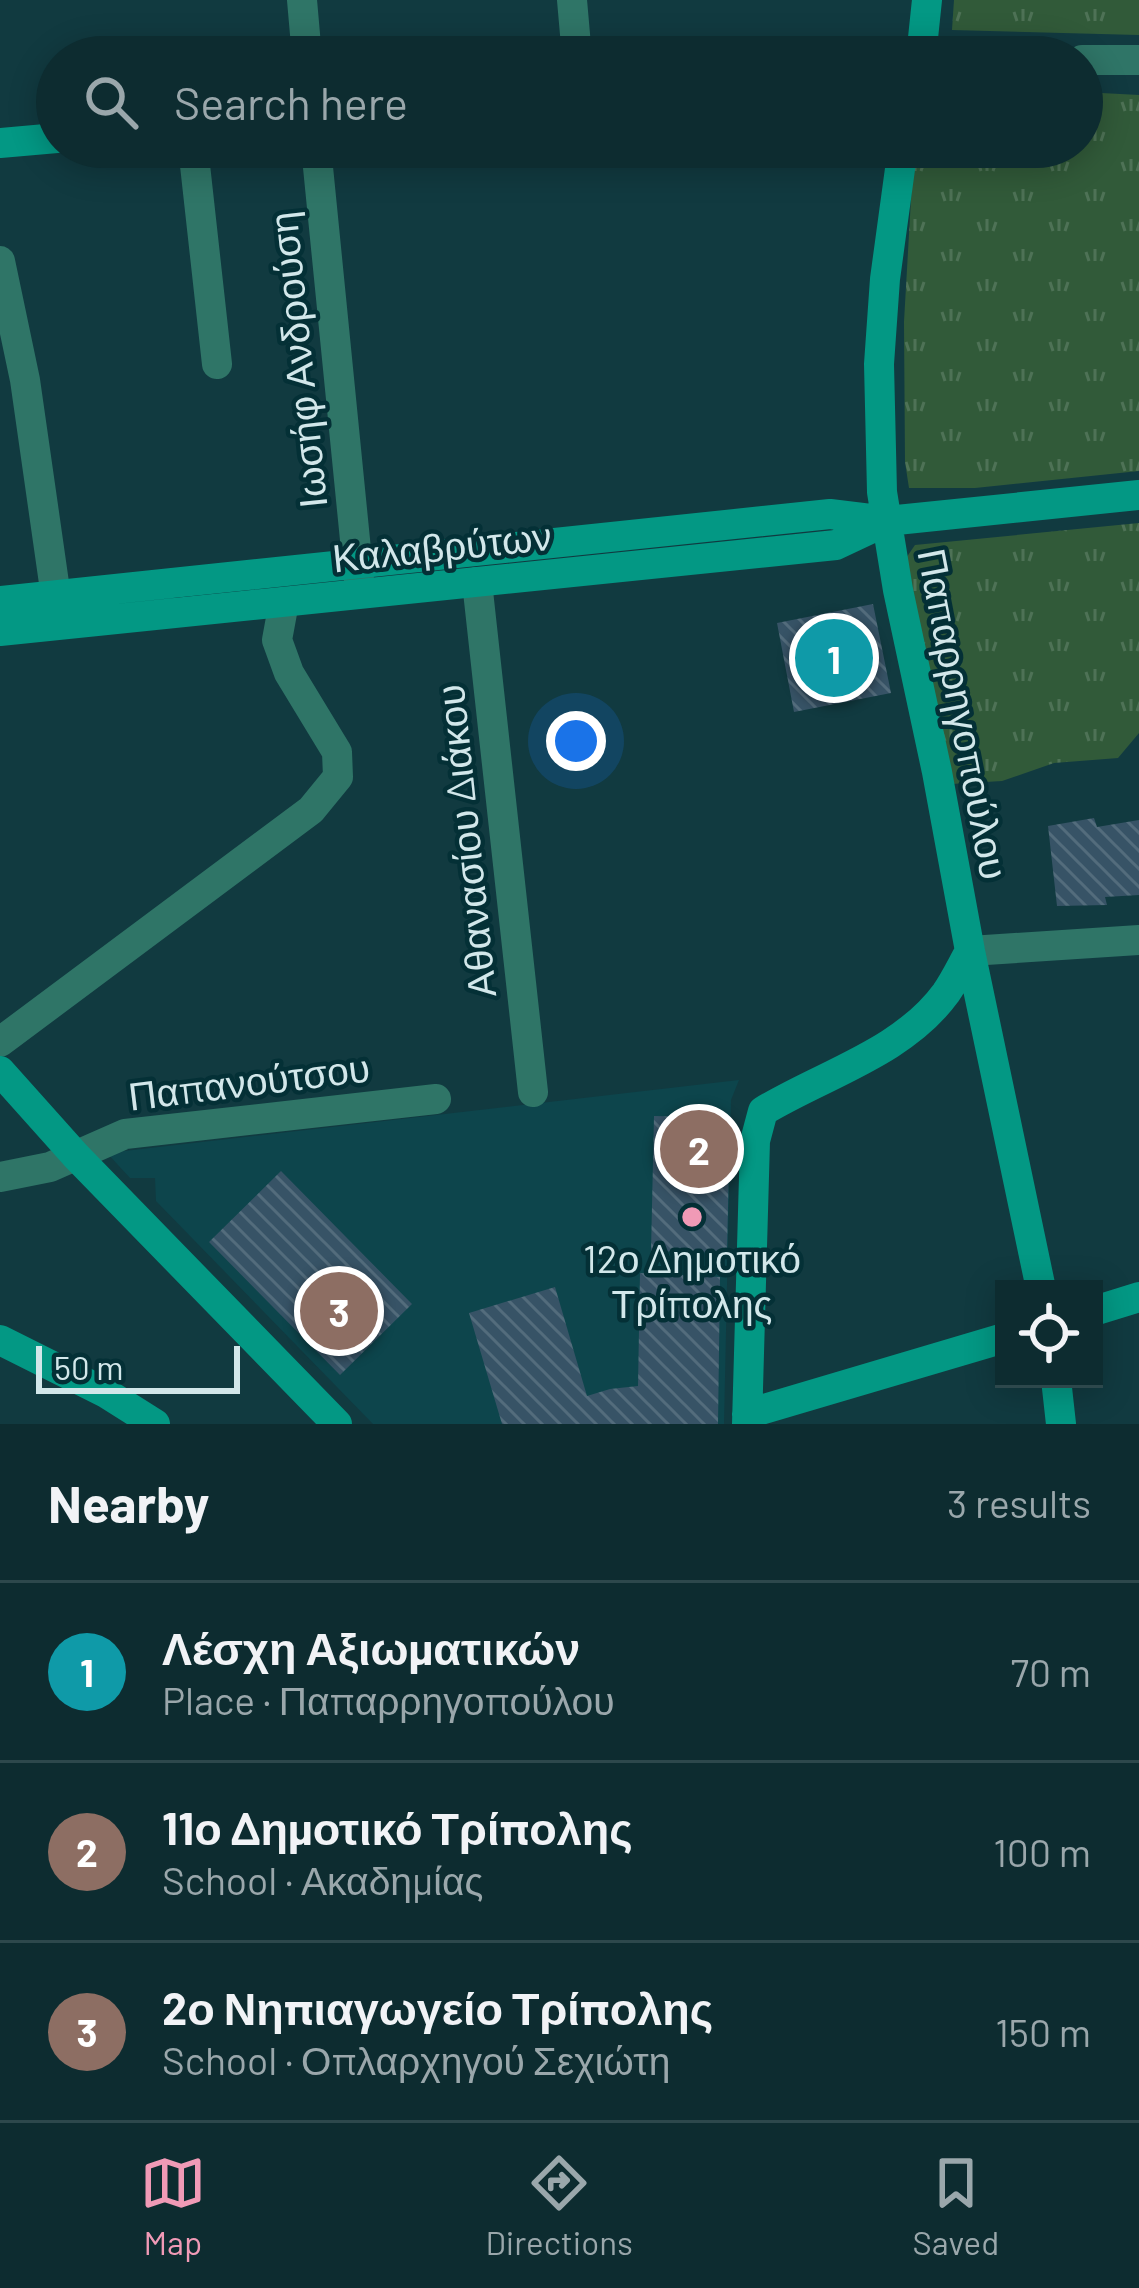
<!DOCTYPE html>
<meta charset="utf-8">
<style>
body{margin:0;font-family:Barlow,sans-serif;background:#1b383c;color:#f1f3f6}
.controls{position:absolute;right:36px;bottom:36px;display:grid;overflow:hidden;border-radius:0px;box-shadow:0 6px 30px #0003}
.controls button{width:108px;height:108px;display:grid;place-items:center;padding:0;border:0;border-bottom:3px solid #2d484c;background:#0d2c30;color:#f1f3f6;font:60px sans-serif}
.scale{position:absolute;left:36px;bottom:30px;width:204px;box-sizing:border-box;padding-left:12px;border:6px solid #d2e7ea;border-top:0;font-size:33px;line-height:42px;white-space:nowrap;color:#d2e7ea;-webkit-text-stroke:9px #043036;paint-order:stroke}
.you{position:absolute;left:576px;top:741px;width:42px;height:42px;margin:-30px;border:9px solid #fff;border-radius:50%;background:#1a73e8;box-shadow:0 0 0 18px #1a73e833}
.badge{display:grid;place-items:center;width:78px;height:78px;border-radius:50%;background:#f09ab6;color:#fff;font-size:39px;font-weight:700}
.pin{position:absolute;translate:-50% -50%;border:6px solid #fff;box-shadow:0 3px 12px #0006}
.list{margin:0;padding:0;list-style:none}
h2{display:flex;justify-content:space-between;align-items:center;height:156px;margin:0;padding:0 48px;font-size:51px}
h2 small{font-size:39px;font-weight:400;color:#9aa7ab}
.list li{display:grid;grid-template-columns:78px 1fr auto;gap:36px;align-items:center;box-sizing:border-box;height:180px;padding:0 48px;border-top:3px solid #2d484c}
.list b{display:block;font-size:45px;white-space:nowrap}
.list p{margin:0;font-size:39px;white-space:nowrap;color:#9aa7ab}
.list em{font-size:39px;font-style:normal;color:#9aa7ab}
.icon{flex:none;width:66px;height:66px;fill:none;stroke:currentColor;stroke-width:2;stroke-linecap:round;stroke-linejoin:round}
.map{position:relative;flex:none;width:1139px;height:1424px;overflow:hidden}
.search{position:absolute;background:#0d2c30;box-shadow:0 6px 30px #0003;left:36px;right:36px;top:36px;height:132px;display:flex;align-items:center;gap:30px;box-sizing:border-box;padding:0 42px;border-radius:66px;color:#9aa7ab;font-size:45px}
.sheet{height:696px;background:#0d2c30}
nav{display:flex;justify-content:space-around;align-items:center;box-sizing:border-box;height:168px;border-top:3px solid #2d484c;background:#0d2c30;font-size:33px;color:#9aa7ab}
nav a{display:grid;justify-items:center;gap:6px}
nav .on{color:#f09ab6}
.map>svg:first-child{display:block}
.built{fill:#0d454c}
.grass{fill:url(#grass-tufts)}
.building{fill:url(#building-back-hatch)}
.lines{fill:none;stroke-linecap:round;stroke-linejoin:round}
.street{stroke:#2f7567;stroke-width:30}
.secondary{stroke:#039884;stroke-width:30}
.poi-dot{fill:#f09ab6;stroke:#043036;stroke-width:4.5}
.labels{text-anchor:middle;stroke-width:9;stroke-linejoin:round;paint-order:stroke}
.street-label{font-size:39px;fill:#d2e7ea;stroke:#043036}
.poi-label{font-size:39px;fill:#d2e7ea;stroke:#043036}
</style>
<div class="map">
<svg width="1139" height="1424" viewBox="0 0 1139 1424">
<defs>
<pattern id="grass-tufts" width="24" height="20" patternUnits="userSpaceOnUse" patternTransform="scale(3)"><rect width="24" height="20" fill="#315a39"/><path d="M3 7l-1-3M5 7V3M7 7l1-3M15 17l-1-3M17 17v-4M19 17l1-3" fill="none" stroke="#4e7256"/></pattern>
<pattern id="building-back-hatch" width="6" height="6" patternUnits="userSpaceOnUse" patternTransform="scale(3)"><rect width="6" height="6" fill="#375366"/><path d="M-1 5l2 2M0 0l6 6M5-1l2 2" fill="none" stroke="#536c7c"/></pattern>
</defs>
<rect width="100%" height="100%" fill="#113a40"/>
<path class="built" d="M739,1080L731,1100L724,1424H373L156,1201L155,1178H130L107,1153Z"/>
<path class="grass" d="M954,0H1139V35L952,30Z
M1082,92L1139,95V471L975,488H909L905,462L904,322L914,147H1082Z
M1139,523V733L1118,758L1054,763L1002,781L951,784L902,564L915,545Z"/>
<path class="building" d="M873,604L891,693L794,712L777,623Z
M1094,818L1097,827L1139,820V895L1105,897L1107,905L1057,906L1048,826Z
M654,1116L730,1118L727,1253L651,1251Z
M281,1171L412,1304L340,1375L209,1242Z
M640,1273L720,1277L718,1424H502L469,1313L555,1287L587,1396L610,1389L638,1386Z"/>
<g class="lines">
<path class="street" d="M302,0L307,57
M572,0L577,57
M1082,60H1139
M193,147L217,364
M316,147L360,590
M0,261L25,380L59,618
M477,582L533,1092
M970,951L1139,940
M0,1042L311,810L338,777L337,752L289,673L277,640L284,602
M0,1177L50,1167L125,1134L436,1099"/>
<path class="secondary" d="M921,57L927,0
M0,143L57,138
M903,147L885,279L879,364L882,492L898,590L937,772L970,951L1041,1289
M0,601L830,514L887,521L1139,495
M0,631L836,545L887,521
M0,1071L76,1156L337,1424
M1094,1311L1139,1297
M0,1340L106,1393L155,1424
M1056,1379L1061,1424
M747,1414L1004,1338
M747,1424L755,1141L763,1111C824,1074 902,1053 946,993C955,980 962,965 970,951"/>
</g>
<circle class="poi-dot" cx="692" cy="1217" r="12"/>
<g class="labels">
<g class="street-label">
<text transform="translate(298 360) rotate(-96)" y="14">Ιωσήφ Ανδρούση</text>
<text transform="translate(442 547) rotate(-6)" y="14">Καλαβρύτων</text>
<text transform="translate(963 714) rotate(79)" y="14">Παπαρρηγοπούλου</text>
<text transform="translate(466 841) rotate(-96)" y="14">Αθανασίου Διάκου</text>
<text transform="translate(249 1082) rotate(-7)" y="14">Παπανούτσου</text>
</g>
<g class="poi-label">
<text x="692" y="1273">12ο Δημοτικό<tspan x="692" dy="45">Τρίπολης</tspan></text>
</g>
</g>
</svg>
<div class="controls">
<button><svg class="icon" aria-label="locate" viewBox="0 0 24 24"><circle cx="12" cy="12" r="6"/><path d="M12 2v4M12 18v4M2 12h4M18 12h4"/></svg></button>
</div>
<div class="scale">50 m</div>
<div class="you"></div>
<div class="pin badge" style="left:834px;top:658px;background:#0f9aa8">1</div>
<div class="pin badge" style="left:699px;top:1149px;background:#8d6e63">2</div>
<div class="pin badge" style="left:339px;top:1311px;background:#8d6e63">3</div>
<div class="search"><svg class="icon" aria-label="search" viewBox="0 0 24 24"><circle cx="10" cy="10" r="6"/><path d="M15 15l6 6"/></svg>Search here</div>
</div>
<section class="sheet">
<h2>Nearby<small>3 results</small></h2>
<ul class="list">
<li><span class="badge" style="background:#0f9aa8">1</span><div><b>Λέσχη Αξιωματικών</b><p>Place · Παπαρρηγοπούλου</p></div><em>70 m</em></li>
<li><span class="badge" style="background:#8d6e63">2</span><div><b>11ο Δημοτικό Τρίπολης</b><p>School · Ακαδημίας</p></div><em>100 m</em></li>
<li><span class="badge" style="background:#8d6e63">3</span><div><b>2ο Νηπιαγωγείο Τρίπολης</b><p>School · Οπλαρχηγού Σεχιώτη</p></div><em>150 m</em></li>
</ul>
</section>
<nav>
<a class="on"><svg class="icon" aria-label="map" viewBox="0 0 24 24"><path d="M3 6l6-2 6 2 6-2v14l-6 2-6-2-6 2zM9 4v14M15 6v14"/></svg>Map</a>
<a><svg class="icon" aria-label="directions" viewBox="0 0 24 24"><path d="M12 3l9 9-9 9-9-9zM9 14v-3h6M13 9l2 2-2 2"/></svg>Directions</a>
<a><svg class="icon" aria-label="saved" viewBox="0 0 24 24"><path d="M7 4h10v16l-5-4-5 4z"/></svg>Saved</a>
</nav>
